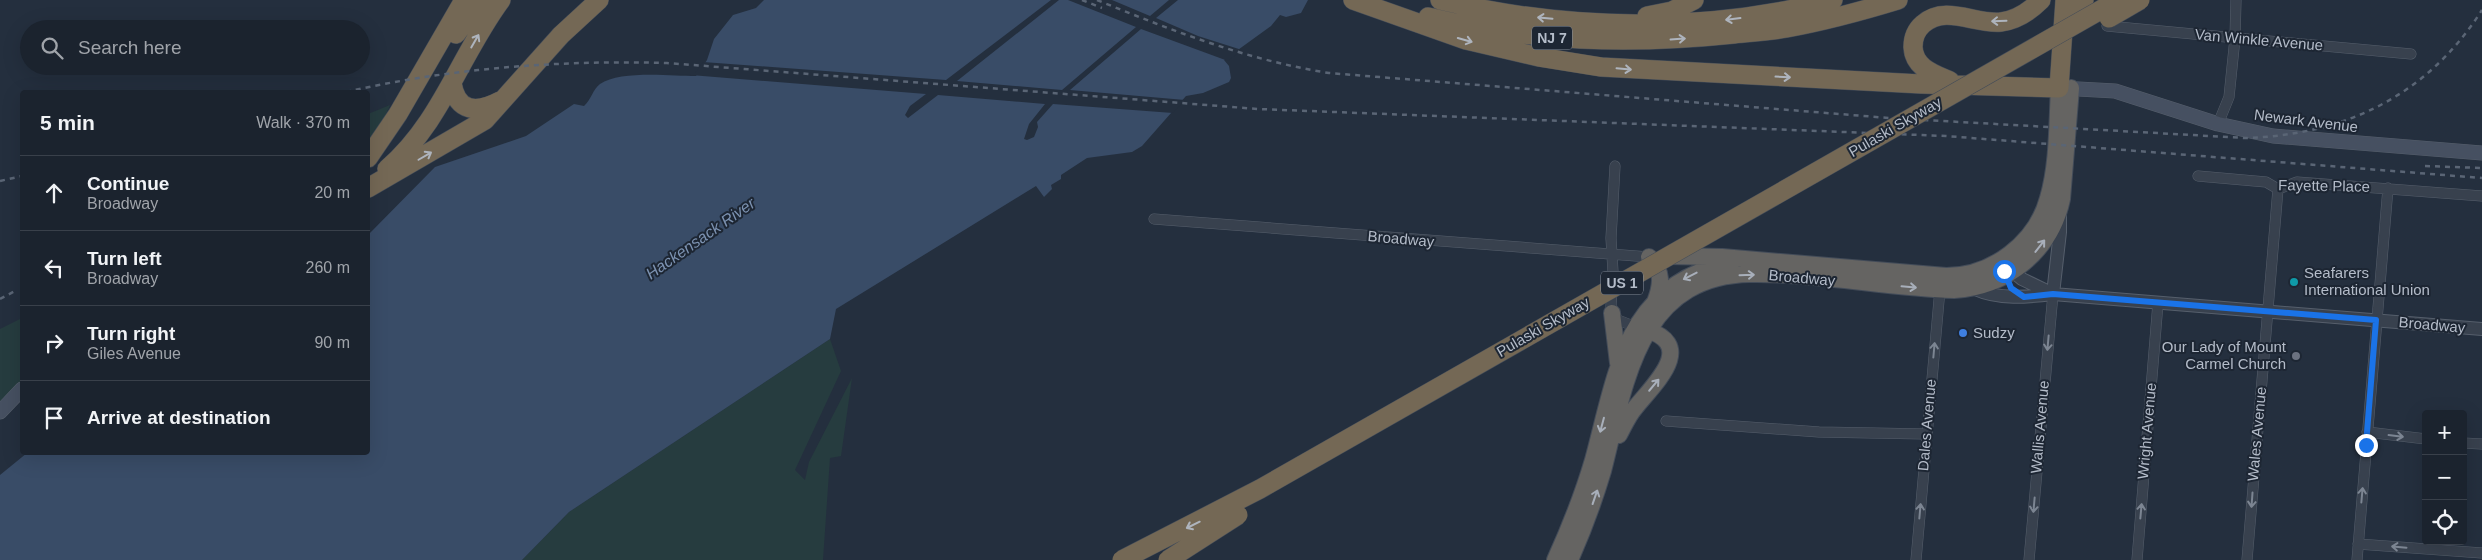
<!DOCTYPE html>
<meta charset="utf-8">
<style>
body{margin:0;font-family:Helvetica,sans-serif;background:#282f3a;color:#f1f3f6}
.controls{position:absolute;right:15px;bottom:15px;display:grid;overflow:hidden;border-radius:5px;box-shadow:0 5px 20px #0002}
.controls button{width:45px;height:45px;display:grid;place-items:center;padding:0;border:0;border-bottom:1px solid #39404a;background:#1b232e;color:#f1f3f6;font:25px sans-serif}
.stop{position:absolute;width:15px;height:15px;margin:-11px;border:4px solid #1a73e8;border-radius:50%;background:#fff}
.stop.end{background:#1a73e8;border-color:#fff;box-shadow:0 1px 5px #0008}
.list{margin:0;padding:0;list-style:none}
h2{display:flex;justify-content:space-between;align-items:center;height:65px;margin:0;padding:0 20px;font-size:21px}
h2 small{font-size:16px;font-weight:400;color:#a0a4aa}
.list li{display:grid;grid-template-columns:32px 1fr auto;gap:15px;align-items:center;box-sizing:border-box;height:75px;padding:0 20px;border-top:1px solid #39404a}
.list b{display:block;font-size:19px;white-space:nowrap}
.list p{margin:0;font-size:16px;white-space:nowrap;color:#a0a4aa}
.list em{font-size:16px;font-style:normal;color:#a0a4aa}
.icon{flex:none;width:28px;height:28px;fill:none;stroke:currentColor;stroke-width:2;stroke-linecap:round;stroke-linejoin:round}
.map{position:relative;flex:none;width:2482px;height:560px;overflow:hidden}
.search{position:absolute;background:#1b232e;box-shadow:0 5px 20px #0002;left:20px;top:20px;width:350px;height:55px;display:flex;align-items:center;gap:12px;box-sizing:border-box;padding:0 18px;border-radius:28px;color:#a0a4aa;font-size:19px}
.panel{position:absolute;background:#1b232e;box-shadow:0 5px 20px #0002;left:20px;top:90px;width:350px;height:365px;border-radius:5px}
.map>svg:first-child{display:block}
.green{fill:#263c3f}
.water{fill:#394c67}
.pier{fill:#242f3e}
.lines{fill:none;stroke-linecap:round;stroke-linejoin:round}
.minor-casing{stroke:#565f6c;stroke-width:11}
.tertiary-casing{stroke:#565f6c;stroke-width:14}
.secondary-casing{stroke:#565f6c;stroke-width:15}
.trunk-casing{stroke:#434c59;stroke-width:18}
.motorway-casing{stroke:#434c59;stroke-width:20}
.minor{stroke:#38414e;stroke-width:10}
.tertiary{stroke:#38414e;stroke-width:12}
.secondary{stroke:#465061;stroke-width:14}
.trunk{stroke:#656462;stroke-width:16}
.motorway{stroke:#746855;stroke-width:19}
.rail{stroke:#5a6575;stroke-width:2.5;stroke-dasharray:5 5;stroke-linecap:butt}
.motorway-bridge-casing{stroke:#434c59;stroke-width:20;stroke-linecap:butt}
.motorway-bridge{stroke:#746855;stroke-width:19}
.oneway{stroke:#aeb4bd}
.oneway2{stroke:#a8afba}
.oneway3{stroke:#7c8592}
.route{stroke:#1a73e8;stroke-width:6}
.culture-dot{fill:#0f9aa8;stroke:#1d2633;stroke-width:2}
.shop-dot{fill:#3f7fe0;stroke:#1d2633;stroke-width:2}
.worship-dot{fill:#6b7280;stroke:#1d2633;stroke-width:2}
.labels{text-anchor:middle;stroke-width:4;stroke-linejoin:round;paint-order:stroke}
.shield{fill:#1d2633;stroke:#878f9c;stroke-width:1}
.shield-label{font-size:14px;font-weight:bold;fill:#b4bcc9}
.street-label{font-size:15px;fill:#b4bcc9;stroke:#1d2633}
.poi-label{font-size:15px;fill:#b4bcc9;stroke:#1d2633;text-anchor:start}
.water-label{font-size:16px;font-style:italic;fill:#7c92b1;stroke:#1d2633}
</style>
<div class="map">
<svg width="2482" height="560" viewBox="0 0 2482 560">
<rect width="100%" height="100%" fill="#242f3e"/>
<path class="green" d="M390,105L384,119L368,143V114Z
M22,318V391L0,410V329Z
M830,339L841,371L795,470L805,480L809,462L852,378L841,456L830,458L823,560H522L569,512Z"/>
<path class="water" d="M764,0H1308L1301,13L1286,17L1280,15L1271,26L1224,60L1229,66L1231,78L1229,82L1203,93L1186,96L1142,146L1132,152L1087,158L1061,175V179L1051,185L1052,189L1044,197L1036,186L836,309L830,339L569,512L522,560H0V475L27,453L368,452V235L435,167L526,136L574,104L584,106C591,100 593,89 600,84C620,70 671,76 696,76L707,60L714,39L733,15L756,8Z"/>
<path class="pier" d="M1051,0H1059L957,81L1062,90L1136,27L1068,0H1112L1150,16L1169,0H1178L1156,18L1198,36L1242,50L1228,61L1141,29L1070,90L1185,100L1173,113L1053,104L1037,122L1038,127L1034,137L1027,140L1024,139L1029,124L1045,104L938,95L908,118L905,115L910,106L926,94L666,73H695L703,62L946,80Z"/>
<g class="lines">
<defs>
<path id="minor" d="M2107,26L2411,54
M2218,124L2229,97L2235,38L2236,0
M1615,166L1611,238L1613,272L1611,306L1612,313L1618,320L1641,329
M2198,176L2266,182L2278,189L2297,182L2482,196
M1154,219L1649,257
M1666,421L1819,432L1926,434
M2367,432L2426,439
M2463,443L2482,444
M2358,544L2482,553
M1916,560L1940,289
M2029,560L2053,294
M2137,560L2158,303
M2247,560L2278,189
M2357,560L2388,188"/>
<path id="tertiary" d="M2006,266L2022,279L2053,294
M1975,289C1999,300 2027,297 2053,294L2482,329
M2053,294L2060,232V212"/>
<path id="secondary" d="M2060,88L2115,91L2218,124L2273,136L2482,153
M0,412L22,389"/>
<path id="trunk" d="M1668,256L1722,257L1946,276C1992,276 2036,243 2048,198C2058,164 2057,124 2059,88
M1649,257C1663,271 1662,284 1655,302
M1612,313L1618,363
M1619,435C1624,426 1628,416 1635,408C1652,386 1698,346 1647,330
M1555,560C1570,527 1583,494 1593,460C1617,372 1625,283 1732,262
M1570,560C1583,531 1594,501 1603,471C1625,386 1637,276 1750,274C1818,273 1886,288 1954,290C2007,287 2051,251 2062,199L2071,88"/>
<path id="motorway" d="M1353,0L1466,40L1539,57L1601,67L1921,84L2059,88L2065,0
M1440,0C1569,31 1704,33 1833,0
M1647,16L1672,11L1694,0
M1428,17C1532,42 1628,45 1734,34C1752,32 1770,31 1787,28C1825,21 1862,11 1898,0
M2076,17L2084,0
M456,34L482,0
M1950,81C1934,74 1914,68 1913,47C1913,37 1916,30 1923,24C1946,4 1975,25 2001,22C2017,20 2030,11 2041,0
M452,83C457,113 477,113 500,101
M368,158L398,114L464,0
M387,169C441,123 460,55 501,0
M368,188L485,120L561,35L599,0"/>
</defs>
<use href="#minor" class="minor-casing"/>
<use href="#tertiary" class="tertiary-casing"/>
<use href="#secondary" class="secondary-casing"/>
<use href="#trunk" class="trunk-casing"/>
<use href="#motorway" class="motorway-casing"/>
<use href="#minor" class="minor"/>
<use href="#tertiary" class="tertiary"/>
<use href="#secondary" class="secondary"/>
<use href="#trunk" class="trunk"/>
<use href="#motorway" class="motorway"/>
<path class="rail" d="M1082,0L1102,8
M1097,0C1173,31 1247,60 1329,73L1889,118L2245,138C2345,135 2427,96 2482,10
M346,92C451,68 560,60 667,63L1258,109L1946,136L2482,178
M2425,166L2482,168
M0,181L22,176
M0,299L15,291"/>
<defs>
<path id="motorway-bridge" d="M2109,18L2140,0
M1122,560L1260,489L2118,0
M1168,560L1238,515"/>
</defs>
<use href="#motorway-bridge" class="motorway-bridge-casing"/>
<use href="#motorway-bridge" class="motorway-bridge"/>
</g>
<defs><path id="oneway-shaft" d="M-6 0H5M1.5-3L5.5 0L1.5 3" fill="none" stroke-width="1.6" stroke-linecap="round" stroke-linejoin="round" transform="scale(1.25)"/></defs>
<g class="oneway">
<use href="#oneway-shaft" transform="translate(1545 18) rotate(-175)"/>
<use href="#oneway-shaft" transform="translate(1733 19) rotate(173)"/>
<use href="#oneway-shaft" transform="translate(1999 21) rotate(178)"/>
<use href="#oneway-shaft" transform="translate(1678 39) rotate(-4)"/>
<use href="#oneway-shaft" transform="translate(1465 40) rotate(16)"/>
<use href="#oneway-shaft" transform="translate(475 41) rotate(-60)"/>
<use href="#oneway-shaft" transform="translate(1624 69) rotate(5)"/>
<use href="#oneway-shaft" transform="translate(1783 77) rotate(3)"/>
<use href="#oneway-shaft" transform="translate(425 156) rotate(-30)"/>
<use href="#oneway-shaft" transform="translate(1193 525) rotate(154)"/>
</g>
<g class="oneway2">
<use href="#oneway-shaft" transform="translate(2040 246) rotate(-52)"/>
<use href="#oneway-shaft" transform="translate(1747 275) rotate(-2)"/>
<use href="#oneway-shaft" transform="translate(1690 276) rotate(153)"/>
<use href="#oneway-shaft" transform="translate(1909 287) rotate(5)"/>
<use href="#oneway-shaft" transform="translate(1654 385) rotate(-50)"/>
<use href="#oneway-shaft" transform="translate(1602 425) rotate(105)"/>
<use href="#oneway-shaft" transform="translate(1595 497) rotate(-71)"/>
</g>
<g class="oneway3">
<use href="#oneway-shaft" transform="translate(2048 343) rotate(95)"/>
<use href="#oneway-shaft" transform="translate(1934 350) rotate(-85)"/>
<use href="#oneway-shaft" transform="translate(2396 436) rotate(7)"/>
<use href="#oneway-shaft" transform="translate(2362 495) rotate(-85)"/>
<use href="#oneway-shaft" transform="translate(2252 500) rotate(94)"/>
<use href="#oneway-shaft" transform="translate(2034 505) rotate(95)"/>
<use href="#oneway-shaft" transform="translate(1920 511) rotate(-85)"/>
<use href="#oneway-shaft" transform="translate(2141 511) rotate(-85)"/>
<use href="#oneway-shaft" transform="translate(2399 547) rotate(-175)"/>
</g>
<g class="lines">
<path class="route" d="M2004,271L2011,288L2024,297L2053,294L2376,320L2366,445"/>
</g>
<circle class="culture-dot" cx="2294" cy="282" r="5"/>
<circle class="shop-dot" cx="1963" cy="333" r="5"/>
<circle class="worship-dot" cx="2296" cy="356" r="5"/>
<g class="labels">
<g class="shield">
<rect x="1532" y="26.5" width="40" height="23" rx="4"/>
<rect x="1601" y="271.5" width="42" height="23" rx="4"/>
</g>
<g class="shield-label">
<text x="1552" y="43">NJ 7</text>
<text x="1622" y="288">US 1</text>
</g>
<g class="street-label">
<text transform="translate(2259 40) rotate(5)" y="5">Van Winkle Avenue</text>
<text transform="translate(2306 121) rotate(7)" y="5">Newark Avenue</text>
<text transform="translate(1895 127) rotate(-30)" y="5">Pulaski Skyway</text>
<text transform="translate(2324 186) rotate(1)" y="5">Fayette Place</text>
<text transform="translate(1401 239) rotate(5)" y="5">Broadway</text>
<text transform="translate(1802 278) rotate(5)" y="5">Broadway</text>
<text transform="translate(2432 325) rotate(5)" y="5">Broadway</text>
<text transform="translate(1543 327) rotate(-30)" y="5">Pulaski Skyway</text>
<text transform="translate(1927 425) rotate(-85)" y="5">Dales Avenue</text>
<text transform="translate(2040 427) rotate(-85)" y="5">Wallis Avenue</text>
<text transform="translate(2147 431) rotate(-85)" y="5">Wright Avenue</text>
<text transform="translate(2257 434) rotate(-85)" y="5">Wales Avenue</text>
</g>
<g class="poi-label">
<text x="2304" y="278">Seafarers<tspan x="2304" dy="17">International Union</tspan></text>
<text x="1973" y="338">Sudzy</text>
<text x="2286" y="352" text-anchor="end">Our Lady of Mount<tspan x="2286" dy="17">Carmel Church</tspan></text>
</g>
<g class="water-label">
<text transform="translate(700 238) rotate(-35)" y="6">Hackensack River</text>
</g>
</g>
</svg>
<div class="controls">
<button>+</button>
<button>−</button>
<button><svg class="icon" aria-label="locate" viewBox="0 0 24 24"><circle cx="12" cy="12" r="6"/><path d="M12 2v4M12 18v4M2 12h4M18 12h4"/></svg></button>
</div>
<div class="stop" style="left:2004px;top:271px"></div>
<div class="stop end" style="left:2366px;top:445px"></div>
<div class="search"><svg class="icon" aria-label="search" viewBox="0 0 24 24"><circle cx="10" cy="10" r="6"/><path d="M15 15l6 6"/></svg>Search here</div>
<section class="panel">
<h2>5 min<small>Walk · 370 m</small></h2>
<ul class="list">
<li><svg class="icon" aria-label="ahead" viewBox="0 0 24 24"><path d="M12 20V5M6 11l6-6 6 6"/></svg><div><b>Continue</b><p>Broadway</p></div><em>20 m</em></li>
<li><svg class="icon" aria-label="left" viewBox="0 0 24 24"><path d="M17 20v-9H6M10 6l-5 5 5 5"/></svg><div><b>Turn left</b><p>Broadway</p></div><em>260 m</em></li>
<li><svg class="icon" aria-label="right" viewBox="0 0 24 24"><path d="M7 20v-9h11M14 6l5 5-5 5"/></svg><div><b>Turn right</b><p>Giles Avenue</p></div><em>90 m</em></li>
<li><svg class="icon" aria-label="arrive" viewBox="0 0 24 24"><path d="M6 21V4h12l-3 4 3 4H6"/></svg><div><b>Arrive at destination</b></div></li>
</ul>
</section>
</div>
